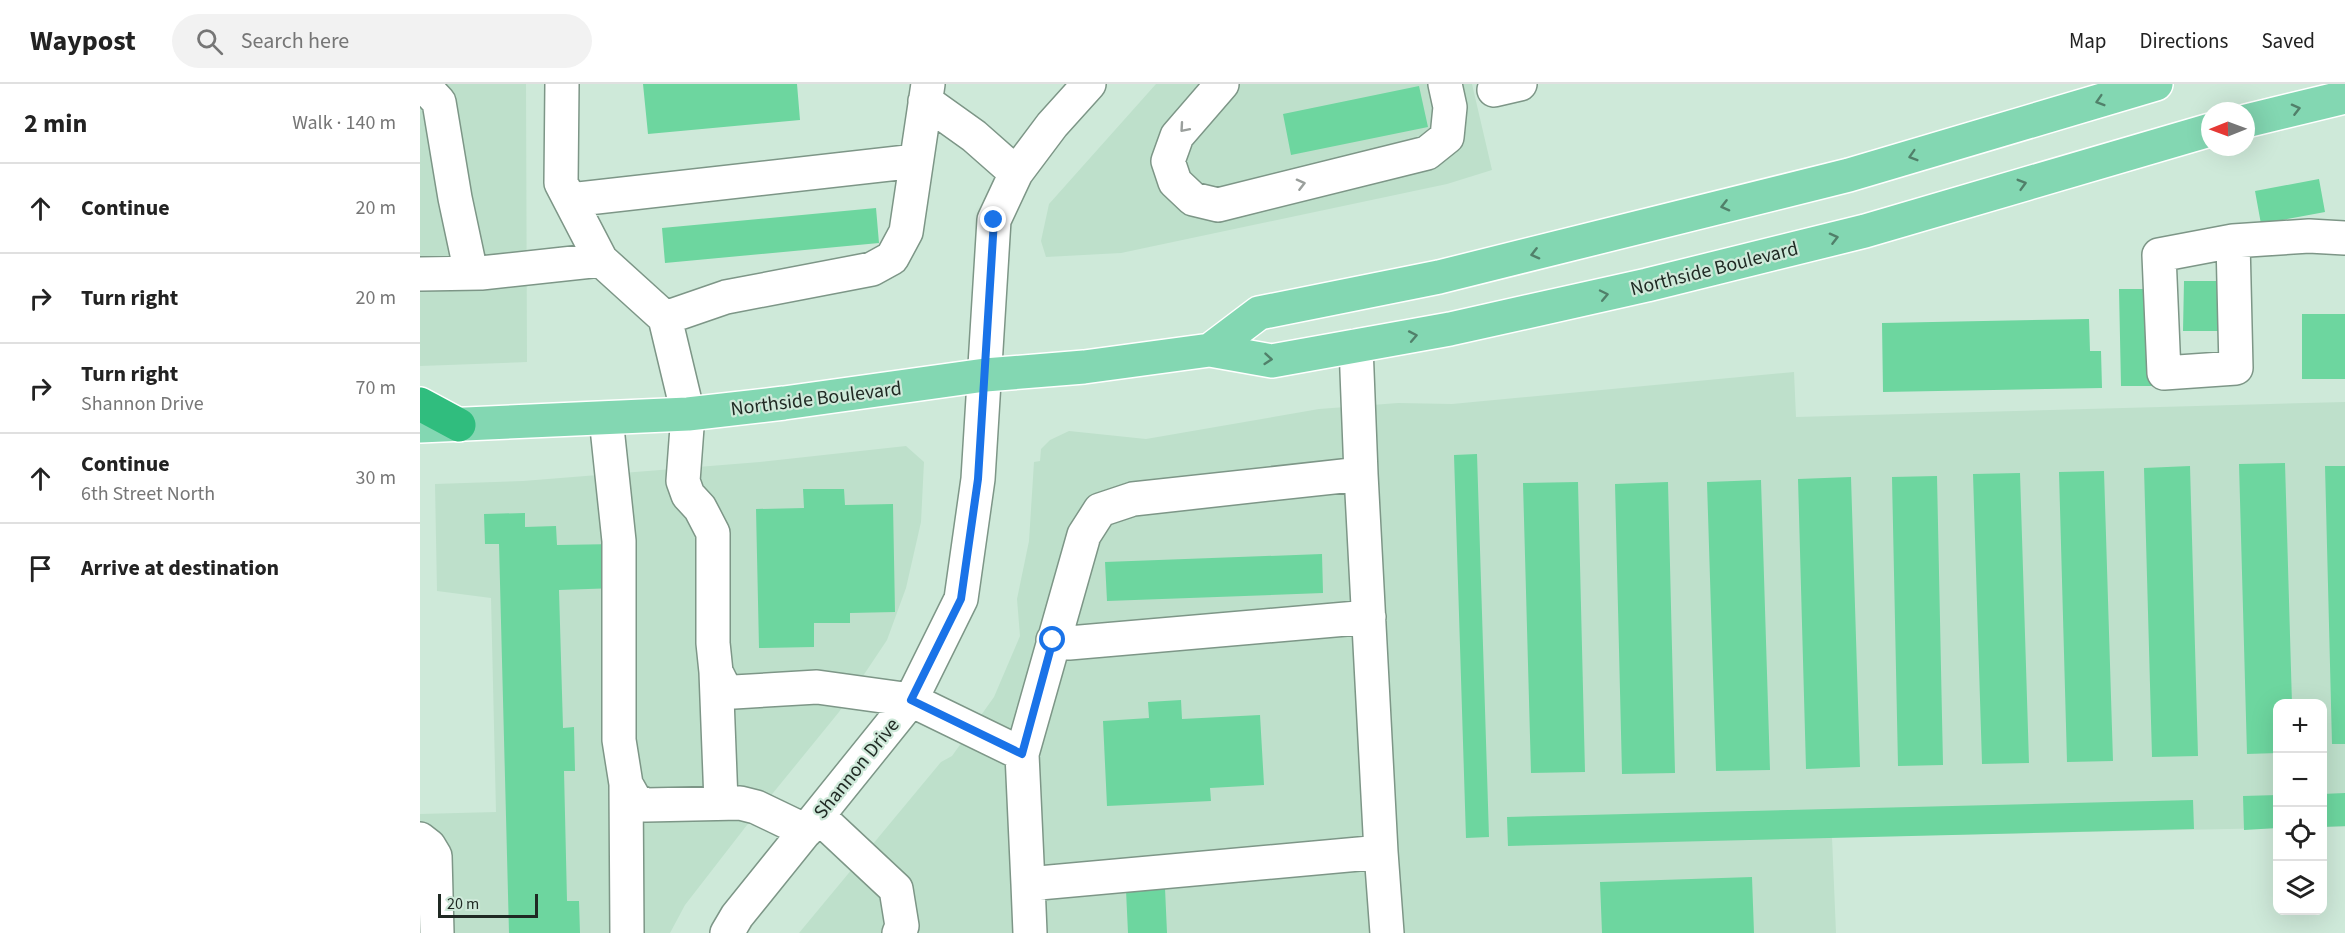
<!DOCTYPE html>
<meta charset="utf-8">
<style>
body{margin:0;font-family:"Source Sans 3",sans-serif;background:#f2f2f2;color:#222}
.controls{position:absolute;right:18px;bottom:18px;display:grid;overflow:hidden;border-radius:12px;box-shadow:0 6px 24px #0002}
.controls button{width:54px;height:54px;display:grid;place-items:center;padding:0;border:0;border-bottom:2px solid #e0e0e0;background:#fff;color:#222;font:30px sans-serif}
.compass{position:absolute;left:1781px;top:18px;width:54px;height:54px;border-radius:50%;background:#fff;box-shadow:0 6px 24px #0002;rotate:269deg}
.scale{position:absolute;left:18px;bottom:15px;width:100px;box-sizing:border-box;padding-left:6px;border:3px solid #1f2923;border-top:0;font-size:16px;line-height:21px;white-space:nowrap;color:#1f2923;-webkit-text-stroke:4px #cee9d9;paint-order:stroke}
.stop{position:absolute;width:18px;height:18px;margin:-14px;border:4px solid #1a73e8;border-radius:50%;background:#fff}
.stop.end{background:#1a73e8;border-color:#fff;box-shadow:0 2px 6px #0008}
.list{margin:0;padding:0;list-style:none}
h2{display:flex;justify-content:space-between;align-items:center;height:78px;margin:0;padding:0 24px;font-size:26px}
h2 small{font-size:20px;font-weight:400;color:#767676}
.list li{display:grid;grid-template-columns:39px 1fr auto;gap:18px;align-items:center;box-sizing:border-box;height:90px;padding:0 24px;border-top:2px solid #e0e0e0}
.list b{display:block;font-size:22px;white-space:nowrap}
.list p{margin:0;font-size:20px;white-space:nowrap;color:#767676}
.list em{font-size:20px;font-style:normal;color:#767676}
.icon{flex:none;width:33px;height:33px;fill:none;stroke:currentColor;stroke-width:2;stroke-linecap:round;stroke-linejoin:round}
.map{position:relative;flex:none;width:1925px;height:849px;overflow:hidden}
header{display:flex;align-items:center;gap:36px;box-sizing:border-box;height:84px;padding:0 30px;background:#fff;border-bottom:2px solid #e0e0e0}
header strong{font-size:28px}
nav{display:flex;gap:33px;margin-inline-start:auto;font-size:21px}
.search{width:420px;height:54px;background:#f2f2f2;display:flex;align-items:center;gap:15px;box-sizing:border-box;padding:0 21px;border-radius:33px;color:#767676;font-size:22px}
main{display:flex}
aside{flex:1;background:#fff}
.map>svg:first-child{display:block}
.built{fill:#bee0cb}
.building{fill:#6dd69f}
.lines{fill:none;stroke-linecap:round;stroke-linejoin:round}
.minor-casing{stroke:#7d9687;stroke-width:36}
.major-casing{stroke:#fff;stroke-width:36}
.highway-casing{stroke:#fff;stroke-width:36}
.minor{stroke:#fff;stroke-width:33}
.major{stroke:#83d7b2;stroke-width:33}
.highway{stroke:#30bd7e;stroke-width:33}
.oneway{stroke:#51806a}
.oneway2{stroke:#9a9f9c}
.route{stroke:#1a73e8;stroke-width:8}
.labels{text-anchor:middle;stroke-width:4.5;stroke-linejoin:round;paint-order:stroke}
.street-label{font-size:20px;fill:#1f2923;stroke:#cee9d9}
</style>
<header>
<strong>Waypost</strong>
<div class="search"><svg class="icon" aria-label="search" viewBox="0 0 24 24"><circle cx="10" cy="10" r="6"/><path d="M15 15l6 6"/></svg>Search here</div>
<nav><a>Map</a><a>Directions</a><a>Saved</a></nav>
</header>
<main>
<aside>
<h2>2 min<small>Walk · 140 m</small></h2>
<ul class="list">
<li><svg class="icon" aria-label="ahead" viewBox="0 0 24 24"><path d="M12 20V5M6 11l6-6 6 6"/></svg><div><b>Continue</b></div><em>20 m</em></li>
<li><svg class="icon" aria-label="right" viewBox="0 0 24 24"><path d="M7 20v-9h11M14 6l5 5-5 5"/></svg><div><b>Turn right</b></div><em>20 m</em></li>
<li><svg class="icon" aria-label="right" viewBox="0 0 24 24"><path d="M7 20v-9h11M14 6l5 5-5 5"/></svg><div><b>Turn right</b><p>Shannon Drive</p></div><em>70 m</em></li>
<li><svg class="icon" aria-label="ahead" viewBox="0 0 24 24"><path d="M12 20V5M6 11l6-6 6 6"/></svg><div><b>Continue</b><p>6th Street North</p></div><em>30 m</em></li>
<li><svg class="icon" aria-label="arrive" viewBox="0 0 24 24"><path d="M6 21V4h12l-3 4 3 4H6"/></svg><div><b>Arrive at destination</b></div></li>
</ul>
</aside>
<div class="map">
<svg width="1925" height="849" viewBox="0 0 1925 849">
<rect width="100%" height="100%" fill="#cee9d9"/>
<path class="built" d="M0,0H106L107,278L0,282Z
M736,0H1052L1072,86L1027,100L701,169L626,173L621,157L629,120Z
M1374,288L1376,333L1925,318V743H1903L1902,620H1858L1857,744L1412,753L1416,849H379L521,678L532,672L574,613L600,552L597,515L609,457L614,378L620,377L621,365L630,356L649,347L726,355L899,325L978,319L1032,320Z
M486,362L504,378L501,438L486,504L467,556L419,628L327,741L265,821L250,849H0V730L76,728L71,514L17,507L15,400L103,397L340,378Z"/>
<path class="building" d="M223,0H377L380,36L228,50Z
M999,2L1008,43L871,71L863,30Z
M1899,95L1905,128L1841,140L1835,107Z
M456,124L459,159L245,179L242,144Z
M1764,197H1799L1798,247H1763Z
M1699,205H1732L1734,302H1701Z
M1882,230H1925V295H1882Z
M1669,235L1670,267H1681L1682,304L1463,308L1462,239Z
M1057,370L1069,753L1046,754L1034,371Z
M1865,379L1872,620H1858V669L1827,670L1819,380Z
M1770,382L1778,672L1732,673L1724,384Z
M1905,382H1925V660H1912Z
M1684,387L1693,677L1647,678L1639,388Z
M1600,389L1609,679L1562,680L1553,390Z
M1517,392L1523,681L1478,682L1472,393Z
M1431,393L1440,683L1386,685L1378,395Z
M1341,396L1350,686L1296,687L1287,398Z
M1158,398L1165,688L1111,689L1103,399Z
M1248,398L1255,689L1202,690L1195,400Z
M383,405H424L425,421L473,420L475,528L430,529V539H394V563L339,564L336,425L384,424Z
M105,429V443L136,442L137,461L196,460L197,504L139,506L143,644L154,643L155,687H144L147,817H159L160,849H89L79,460H65L64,430Z
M902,470L903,509L687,517L685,478Z
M761,616L762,635L840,631L844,701L790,704L791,717L687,722L683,637L729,634L728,618Z
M1925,709V742L1902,743V710Z
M1858,711V744L1824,746L1823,712Z
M1773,716L1774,745L1088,762L1087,733Z
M1332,793L1334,849H1182L1180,798Z
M745,804L747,849H708L706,806Z"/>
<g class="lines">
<defs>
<path id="minor" d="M142,0L141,99L181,176L245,234L268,330L263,397L268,411L280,424L293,449V559L296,588L304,604L314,608L397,603L491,616L602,670L664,451L680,426L713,415L941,390L936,262
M802,0L757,52L748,77L755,98L773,115L798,121L1007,69L1027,53L1030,23L1025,0
M0,2H4L19,18L35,114L51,189
M1074,6L1100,0
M505,17L554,52L596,89
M150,116L496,77
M1813,157L1816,284L1744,289L1739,171L1813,157L1889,152L1925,154
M0,190L61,189L181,176
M245,234L306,213L452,185L472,174L486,148L508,0
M186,334L199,457V656L206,700L215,716L226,721L320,719L336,723L386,747
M633,556L649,559L949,533
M296,588L301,718
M602,670L608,800L961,768L941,390
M206,700L207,849
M398,732L476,805L482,842L479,849
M0,755L9,762L15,772L17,849
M961,768L967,849
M608,800L610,849
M307,849L317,832L491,616L541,515L558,395L574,136L596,89L632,41L669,0"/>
<path id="major" d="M1826,37L1925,13
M790,266L839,229L1019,193L1429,91L1736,0
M0,342L268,330L364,319L565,291L664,283L790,266L852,277L1030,245L1227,201L1445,147L1790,46"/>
<path id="highway" d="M0,320L39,341"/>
</defs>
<use href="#minor" class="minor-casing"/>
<use href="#major" class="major-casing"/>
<use href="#highway" class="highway-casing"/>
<use href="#minor" class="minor"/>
<use href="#major" class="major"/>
<use href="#highway" class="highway"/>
</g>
<defs><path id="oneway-chevron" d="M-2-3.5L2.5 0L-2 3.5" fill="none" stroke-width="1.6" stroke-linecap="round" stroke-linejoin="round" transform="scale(1.5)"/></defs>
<g class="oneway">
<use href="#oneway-chevron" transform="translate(1680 17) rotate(163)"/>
<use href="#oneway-chevron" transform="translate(1876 25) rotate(-14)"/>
<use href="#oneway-chevron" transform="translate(1493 72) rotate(163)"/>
<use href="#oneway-chevron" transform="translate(1602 100) rotate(-16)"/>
<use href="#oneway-chevron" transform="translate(1305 122) rotate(166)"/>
<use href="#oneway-chevron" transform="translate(1414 154) rotate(-14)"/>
<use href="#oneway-chevron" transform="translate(1115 170) rotate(166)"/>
<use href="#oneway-chevron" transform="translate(1184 211) rotate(-12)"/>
<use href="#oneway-chevron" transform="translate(993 252) rotate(-11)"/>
<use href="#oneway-chevron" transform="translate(848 275) rotate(5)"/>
</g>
<g class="oneway2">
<use href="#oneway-chevron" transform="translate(764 44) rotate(131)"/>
<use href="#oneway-chevron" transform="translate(881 100) rotate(-14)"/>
</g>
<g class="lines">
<path class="route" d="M574,136L558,395L541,515L491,616L602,670L633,556"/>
</g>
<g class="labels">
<g class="street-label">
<text transform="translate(1294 184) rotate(-14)" y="7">Northside Boulevard</text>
<text transform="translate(396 314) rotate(-7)" y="7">Northside Boulevard</text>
<text transform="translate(436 684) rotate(-51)" y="7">Shannon Drive</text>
</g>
</g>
</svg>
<div class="controls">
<button>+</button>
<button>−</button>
<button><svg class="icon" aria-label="locate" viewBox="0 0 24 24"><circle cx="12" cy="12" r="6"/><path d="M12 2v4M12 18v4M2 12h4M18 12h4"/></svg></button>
<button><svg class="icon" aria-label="layers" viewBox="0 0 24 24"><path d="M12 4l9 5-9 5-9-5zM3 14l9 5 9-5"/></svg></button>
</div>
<svg class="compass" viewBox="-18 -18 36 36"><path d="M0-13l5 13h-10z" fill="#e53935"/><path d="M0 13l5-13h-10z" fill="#767676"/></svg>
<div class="scale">20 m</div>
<div class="stop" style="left:633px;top:556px"></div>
<div class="stop end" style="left:574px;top:136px"></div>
</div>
</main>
